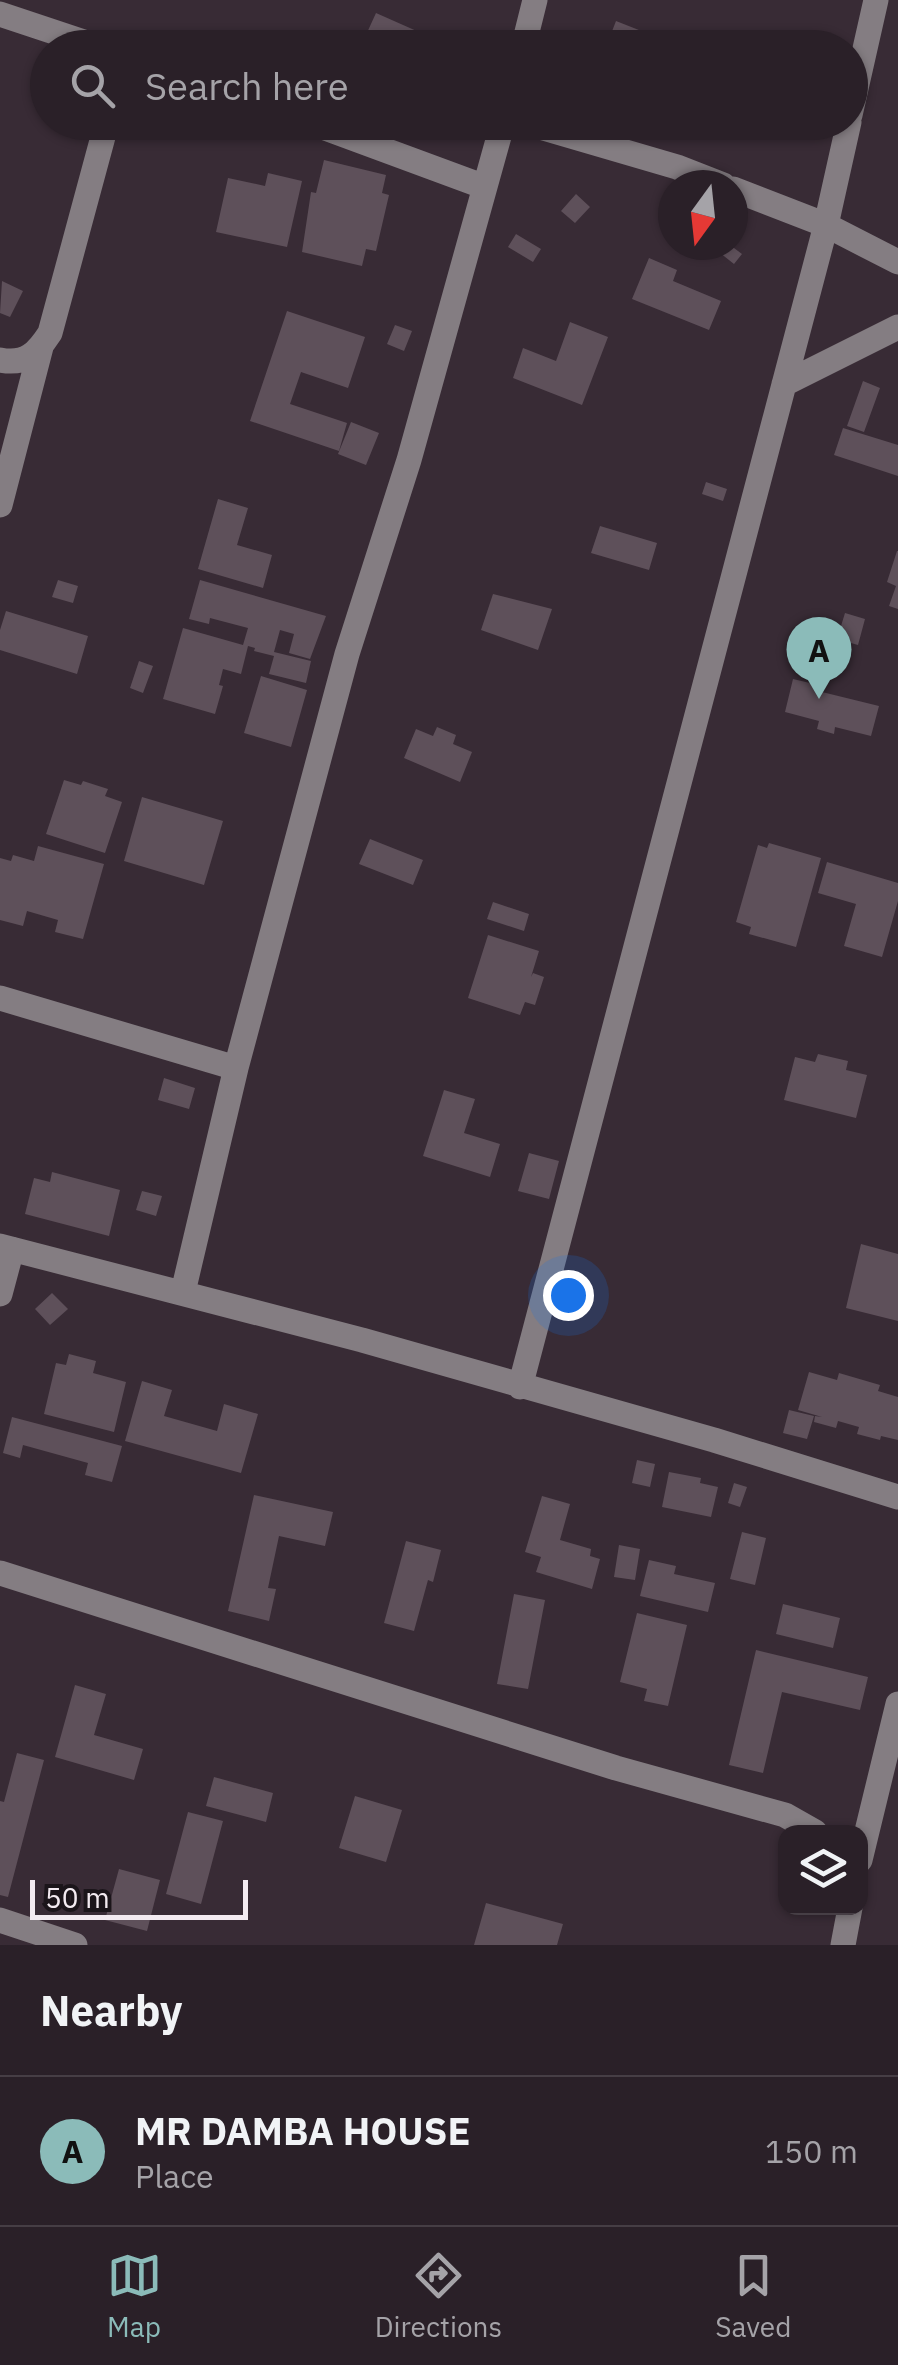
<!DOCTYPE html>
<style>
body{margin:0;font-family:"IBM Plex Sans",sans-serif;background:#362d34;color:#f1f3f6}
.controls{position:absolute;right:30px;bottom:30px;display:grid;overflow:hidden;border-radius:20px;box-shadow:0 2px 8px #0004}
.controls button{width:90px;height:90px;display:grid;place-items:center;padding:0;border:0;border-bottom:2px solid #463e45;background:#2a2028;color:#f1f3f6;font:50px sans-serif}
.compass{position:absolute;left:658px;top:170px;width:90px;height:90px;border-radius:50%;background:#2a2028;box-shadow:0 2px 8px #0004;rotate:195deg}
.scale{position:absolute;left:30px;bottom:25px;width:218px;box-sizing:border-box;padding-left:10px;border:5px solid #f3ebf1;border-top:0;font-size:28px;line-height:35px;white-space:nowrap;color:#f3ebf1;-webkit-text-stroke:8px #1b151a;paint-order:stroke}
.you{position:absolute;left:568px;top:1295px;width:35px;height:35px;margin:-25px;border:8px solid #fff;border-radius:50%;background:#1a73e8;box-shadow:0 0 0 15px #1a73e833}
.badge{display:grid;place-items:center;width:65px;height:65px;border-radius:50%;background:#8bbbb9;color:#111;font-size:32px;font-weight:700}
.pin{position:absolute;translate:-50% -82px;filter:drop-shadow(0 2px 5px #0008)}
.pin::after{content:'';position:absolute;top:52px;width:35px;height:30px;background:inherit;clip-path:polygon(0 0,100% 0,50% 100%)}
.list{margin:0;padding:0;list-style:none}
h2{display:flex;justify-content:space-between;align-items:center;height:130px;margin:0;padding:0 40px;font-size:42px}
h2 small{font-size:32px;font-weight:400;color:#a5a3a8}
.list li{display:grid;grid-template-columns:65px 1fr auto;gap:30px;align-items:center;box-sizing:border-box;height:150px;padding:0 40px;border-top:2px solid #463e45}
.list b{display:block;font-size:38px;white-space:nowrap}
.list p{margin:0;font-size:32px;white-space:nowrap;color:#a5a3a8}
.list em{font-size:32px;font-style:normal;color:#a5a3a8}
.icon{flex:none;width:55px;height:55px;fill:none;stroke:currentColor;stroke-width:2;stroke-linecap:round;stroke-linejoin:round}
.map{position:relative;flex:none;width:898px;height:1945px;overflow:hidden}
.search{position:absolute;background:#2a2028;box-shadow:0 2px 8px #0004;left:30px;right:30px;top:30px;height:110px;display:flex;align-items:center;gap:25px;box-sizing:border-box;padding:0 35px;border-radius:55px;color:#a5a3a8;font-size:38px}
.sheet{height:280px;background:#2a2028}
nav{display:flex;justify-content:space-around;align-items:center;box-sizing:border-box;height:140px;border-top:2px solid #463e45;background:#2a2028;font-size:28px;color:#a5a3a8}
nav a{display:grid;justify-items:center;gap:5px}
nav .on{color:#8bbbb9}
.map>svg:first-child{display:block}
.building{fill:#5e505a}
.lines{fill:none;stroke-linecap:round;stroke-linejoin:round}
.minor{stroke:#847d82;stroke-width:25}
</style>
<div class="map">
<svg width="898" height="1945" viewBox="0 0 898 1945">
<rect width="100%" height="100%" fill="#382b35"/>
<path class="building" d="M376,13L455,48H360Z
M616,21L682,47V48H594L599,36L609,39Z
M324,160L386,175L382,193L389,195L376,251L366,249L362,266L302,252L311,192L316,193Z
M268,173L302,181L287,247L216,232L228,178L265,186Z
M576,194L590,207L575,223L561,211Z
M516,234L541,249L533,262L508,247Z
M710,245H730L742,254L734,264Z
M649,258L677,270L673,281L721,301L709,330L632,299Z
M2,281L23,291L10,317L0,313Z
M287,311L365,337L348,388L301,372L290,404L347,423L339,451L250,421Z
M570,322L608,337L582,405L513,378L523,348L556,361Z
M395,325L412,331L404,351L387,344Z
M863,381L880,388L864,432L847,426Z
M351,422L379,433L366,465L338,454Z
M843,428L898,445V476L834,455Z
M706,482L727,489L723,501L702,494Z
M218,499L248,508L237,545L272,555L263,588L198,569Z
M600,526L657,543L649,570L591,553Z
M897,551H898V609L889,606L896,586L887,582Z
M58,580L78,586L73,603L52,597Z
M200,580L326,616L310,659L289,653L294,634L280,630L274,652L311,661L306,683L269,674L274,656L254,651L255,648L248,646L241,674L223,669L219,685L223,686L215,714L163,699L183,628L243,645L248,628L210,618L209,624L189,619Z
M493,594L552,609L538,650L481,630Z
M6,611L88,636L77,674L0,650V630Z
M845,613L865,619L858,645L837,639Z
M821 651a9 9 0 1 1 18 0a9 9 0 1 1-18 0Z
M139,661L153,666L143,693L130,688Z
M811,675L825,678L822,692L879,706L871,736L835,727L834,734L817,729L819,721L785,712L793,679L810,683Z
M261,676L307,690L291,747L244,733Z
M437,727L456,735L453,744L472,752L460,782L404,758L416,729L433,736Z
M64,780L81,785L83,781L108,789L105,796L122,802L105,853L46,834Z
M142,797L223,821L204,885L124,861Z
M370,839L423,860L413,885L359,864Z
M769,843L821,858L796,947L749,934L751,927L736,922L758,845L767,848Z
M38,846L104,864L83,939L55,932L58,920L27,911L23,926L0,920V858L11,861L13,855L34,861Z
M827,862L898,883V901L882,957L844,946L856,904L818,893Z
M493,902L529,914L524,931L487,919Z
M488,935L539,951L531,977L533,973L544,977L535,1005L525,1002L520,1015L468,998Z
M818,1054L848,1061L846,1070L867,1075L856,1118L784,1100L795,1057L815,1062Z
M164,1078L195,1088L189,1109L158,1100Z
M444,1090L475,1099L464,1133L500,1144L490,1177L423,1156Z
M529,1153L559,1161L549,1199L518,1191Z
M52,1172L120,1190L109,1236L25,1214L34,1178L50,1182Z
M142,1191L162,1196L156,1216L136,1210Z
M861,1244L898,1254V1321L846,1308Z
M52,1293L68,1309L50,1325L35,1309Z
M69,1354L96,1361L93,1373L126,1382L114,1432L44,1414L56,1363L66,1365Z
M809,1372L837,1380L839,1373L880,1385L878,1391L898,1397V1440L881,1436L880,1440L857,1434L859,1427L838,1421L836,1428L814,1422L815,1416L822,1417L798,1410Z
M142,1381L172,1390L164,1416L217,1431L224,1404L258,1414L241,1473L125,1441Z
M789,1410L814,1416L807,1439L783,1433Z
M12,1417L122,1446L112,1482L85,1475L88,1463L23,1445L20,1458L3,1453Z
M637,1460L655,1464L650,1487L632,1483Z
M669,1472L701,1478L700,1483L718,1487L711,1517L662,1507Z
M734,1483L747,1487L740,1507L728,1503Z
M254,1495L333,1512L325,1546L279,1536L268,1588L276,1589L269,1621L228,1611Z
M542,1496L570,1504L560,1540L591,1549L590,1556L600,1559L592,1589L536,1572L541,1557L525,1552Z
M742,1532L766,1538L755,1585L730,1579Z
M406,1541L441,1550L433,1582L428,1580L414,1631L384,1623Z
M619,1545L640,1549L635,1580L614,1577Z
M649,1560L676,1566L674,1574L715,1583L708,1612L640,1596Z
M514,1594L545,1600L528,1689L497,1684Z
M783,1604L840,1618L833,1648L776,1634Z
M637,1613L687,1625L668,1706L644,1701L647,1689L620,1682Z
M756,1650L868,1677L860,1710L782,1692L763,1773L729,1765Z
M75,1685L106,1694L94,1735L143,1749L134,1780L55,1757Z
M17,1753L44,1760L8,1897L0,1895V1801L4,1802Z
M214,1777L273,1793L266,1822L206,1806Z
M355,1796L402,1810L386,1862L339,1848Z
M188,1812L223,1821L201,1904L166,1894Z
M119,1869L160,1880L147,1931L105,1920Z
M486,1903L563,1924L557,1945H474Z"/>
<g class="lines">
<path class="minor" d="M0,14L102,48
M523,48L535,0
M850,115L876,0
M309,122L485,187
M523,122L677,167L723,185
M733,189L826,225L898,262
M0,360C26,365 37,353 50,333L107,122
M784,384L898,327
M0,505L41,347
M0,998L236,1068
M0,1246L362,1340L714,1440L898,1497
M183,1292L236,1068L347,654L409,460L503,122
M0,1294L12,1249
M520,1387L826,225L849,122
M0,1573L616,1768L785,1815L815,1832
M860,1860L898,1704
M0,1920L75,1945
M843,1945L850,1908"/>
</g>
</svg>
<div class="controls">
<button><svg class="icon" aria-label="layers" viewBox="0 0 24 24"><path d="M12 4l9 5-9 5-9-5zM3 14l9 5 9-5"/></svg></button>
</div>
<svg class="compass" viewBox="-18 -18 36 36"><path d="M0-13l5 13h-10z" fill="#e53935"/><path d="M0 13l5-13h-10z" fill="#a5a3a8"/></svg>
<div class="scale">50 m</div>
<div class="you"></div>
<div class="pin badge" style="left:819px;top:699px">A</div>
<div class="search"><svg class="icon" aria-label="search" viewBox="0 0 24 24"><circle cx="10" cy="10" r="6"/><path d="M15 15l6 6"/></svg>Search here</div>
</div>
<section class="sheet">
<h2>Nearby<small></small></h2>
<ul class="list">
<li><span class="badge">A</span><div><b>MR DAMBA HOUSE</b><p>Place</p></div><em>150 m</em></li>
</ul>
</section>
<nav>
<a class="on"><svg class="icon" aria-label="map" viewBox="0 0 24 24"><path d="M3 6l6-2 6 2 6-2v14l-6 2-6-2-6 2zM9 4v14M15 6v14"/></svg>Map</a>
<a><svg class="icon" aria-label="directions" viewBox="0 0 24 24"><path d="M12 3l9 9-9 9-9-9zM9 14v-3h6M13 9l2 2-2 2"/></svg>Directions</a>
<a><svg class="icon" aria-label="saved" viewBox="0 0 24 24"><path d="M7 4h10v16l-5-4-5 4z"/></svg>Saved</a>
</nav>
